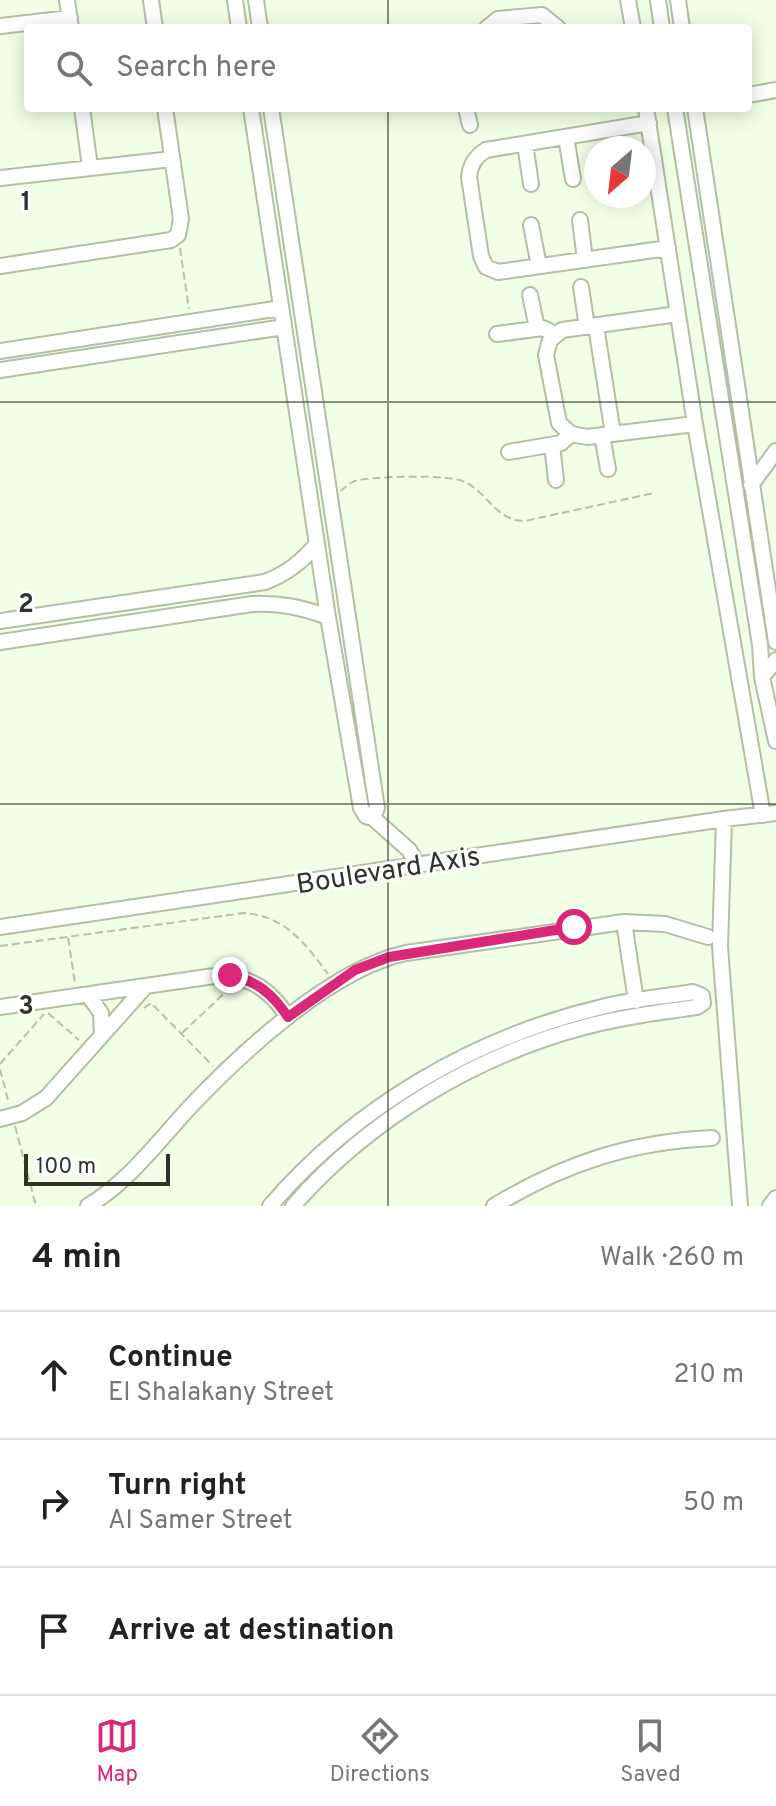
<!DOCTYPE html>
<meta charset="utf-8">
<style>
body{margin:0;font-family:Overpass,sans-serif;background:#f6f6f6;color:#222}
.compass{position:absolute;left:584px;top:136px;width:72px;height:72px;border-radius:50%;background:#fff;box-shadow:0 4px 20px #0003;rotate:208deg}
.scale{position:absolute;left:24px;bottom:20px;width:146px;box-sizing:border-box;padding-left:8px;border:4px solid #2f342a;border-top:0;font-size:22px;line-height:28px;white-space:nowrap;color:#2f342a;-webkit-text-stroke:6px #fff;paint-order:stroke}
.stop{position:absolute;width:24px;height:24px;margin:-18px;border:6px solid #db2777;border-radius:50%;background:#fff}
.stop.end{background:#db2777;border-color:#fff;box-shadow:0 2px 8px #0008}
.list{margin:0;padding:0;list-style:none}
h2{display:flex;justify-content:space-between;align-items:center;height:104px;margin:0;padding:0 32px;font-size:34px}
h2 small{font-size:26px;font-weight:400;color:#767676}
.list li{display:grid;grid-template-columns:52px 1fr auto;gap:24px;align-items:center;box-sizing:border-box;height:128px;padding:0 32px;border-top:2px solid #e0e0e0}
.list b{display:block;font-size:30px;white-space:nowrap}
.list p{margin:0;font-size:26px;white-space:nowrap;color:#767676}
.list em{font-size:26px;font-style:normal;color:#767676}
.icon{flex:none;width:44px;height:44px;fill:none;stroke:currentColor;stroke-width:2;stroke-linecap:round;stroke-linejoin:round}
.map{position:relative;flex:none;width:776px;height:1206px;overflow:hidden}
.search{position:absolute;background:#fff;box-shadow:0 4px 20px #0003;left:24px;right:24px;top:24px;height:88px;display:flex;align-items:center;gap:20px;box-sizing:border-box;padding:0 28px;border-radius:8px;color:#767676;font-size:30px}
.sheet{height:488px;background:#fff}
nav{display:flex;justify-content:space-around;align-items:center;box-sizing:border-box;height:112px;border-top:2px solid #e0e0e0;background:#fff;font-size:22px;color:#767676}
nav a{display:grid;justify-items:center;gap:4px}
nav .on{color:#db2777}
.map>svg:first-child{display:block}
.lines{fill:none;stroke-linecap:round;stroke-linejoin:round}
.minor-casing{stroke:#b2bfa7;stroke-width:18}
.path{stroke:#b6c1ac;stroke-width:2;stroke-dasharray:8 4;stroke-linecap:butt}
.minor{stroke:#fff;stroke-width:14}
.route{stroke:#db2777;stroke-width:10}
.grid{fill:none;stroke:#2f342a;stroke-width:2;stroke-opacity:0.55}
.labels{text-anchor:middle;stroke-width:6;stroke-linejoin:round;paint-order:stroke}
.street-label{font-size:28px;fill:#2f342a;stroke:#fff}
.grid-label{font-size:26px;text-anchor:middle;font-weight:bold;fill:#2f342a;stroke:#fff;stroke-width:6;stroke-linejoin:round;paint-order:stroke}
</style>
<div class="map">
<svg width="776" height="1206" viewBox="0 0 776 1206">
<rect width="100%" height="100%" fill="#f1ffe6"/>
<g class="lines">
<defs>
<path id="minor" d="M67,0L71,28
M151,0L155,28
M235,0L239,28
M256,0L260,28
M628,0L633,28
M658,0L662,28
M678,0L682,28
M0,26L70,18
M487,28L498,19L542,15L558,28
M748,95L776,90
M82,108L90,167
M251,108L328,617L361,808L366,816L373,818L409,850L418,865
M271,108L377,808L373,818
M466,108L470,125
M646,108L695,424L763,815
M675,108L760,645L762,677L776,741
M695,108L776,642
M649,123L486,150C475,157 470,165 469,177L481,256L486,267L498,272L668,248
M566,137L573,179
M525,144L531,184
M0,178L172,159
M580,220L585,260
M531,225L539,266
M0,266L171,240L178,235L181,219L165,108
M581,287L587,327
M530,295L537,328
M678,314L562,330L550,340L546,355L559,423L571,434L587,437L695,424
M596,326L613,434
M497,334L543,328L555,334
M0,351L281,308
M0,370L284,327
M602,435L608,469
M552,445L556,480
M509,452L561,443L571,434
M751,485L776,451
M0,621L265,582C288,573 301,562 317,544
M0,642L252,604C280,603 301,607 328,617
M762,677L776,660
M724,819L720,947L740,1206
M624,922L636,1001
M0,927L724,819L776,813
M88,995L101,1013L102,1035
M0,1007L221,975C252,977 272,992 288,1017
M0,1119L22,1113L46,1098L146,986
M88,1206C129,1181 157,1143 189,1108C242,1052 331,969 406,953L624,922L665,924L708,937
M270,1206C356,1106 475,1037 602,1007C632,999 663,997 693,992L702,996L703,1003L697,1007C660,1012 623,1017 588,1026C476,1055 369,1119 293,1206
M494,1206C565,1163 630,1142 712,1138
M770,1206L776,1198"/>
</defs>
<use href="#minor" class="minor-casing"/>
<path class="path" d="M180,248L189,309
M340,491C345,488 349,483 355,481C372,476 451,474 465,482C489,494 496,521 525,521L654,493
M68,938L75,983
M0,946L244,913C285,916 305,943 328,974
M144,1008L151,1003L213,1066
M48,1013L79,1040
M182,1033L230,988
M0,1064L44,1014
M0,1069L9,1104
M15,1126L36,1206"/>
<use href="#minor" class="minor"/>
</g>
<g class="lines">
<path class="route" d="M230,975C258,981 273,995 288,1017L355,970L389,957L574,927"/>
</g>
<path class="grid" d="M388,0V28M388,108V1206M0,402H776M0,804H776"/>
<g class="labels">
<g class="street-label">
<text transform="translate(388 869) rotate(-9)" y="10">Boulevard Axis</text>
</g>
</g>
<g class="grid-label">
<text x="26" y="210">1</text>
<text x="26" y="612">2</text>
<text x="26" y="1014">3</text>
</g>
</svg>
<svg class="compass" viewBox="-18 -18 36 36"><path d="M0-13l5 13h-10z" fill="#e53935"/><path d="M0 13l5-13h-10z" fill="#767676"/></svg>
<div class="scale">100 m</div>
<div class="stop" style="left:574px;top:927px"></div>
<div class="stop end" style="left:230px;top:975px"></div>
<div class="search"><svg class="icon" aria-label="search" viewBox="0 0 24 24"><circle cx="10" cy="10" r="6"/><path d="M15 15l6 6"/></svg>Search here</div>
</div>
<section class="sheet">
<h2>4 min<small>Walk · 260 m</small></h2>
<ul class="list">
<li><svg class="icon" aria-label="ahead" viewBox="0 0 24 24"><path d="M12 20V5M6 11l6-6 6 6"/></svg><div><b>Continue</b><p>El Shalakany Street</p></div><em>210 m</em></li>
<li><svg class="icon" aria-label="right" viewBox="0 0 24 24"><path d="M7 20v-9h11M14 6l5 5-5 5"/></svg><div><b>Turn right</b><p>Al Samer Street</p></div><em>50 m</em></li>
<li><svg class="icon" aria-label="arrive" viewBox="0 0 24 24"><path d="M6 21V4h12l-3 4 3 4H6"/></svg><div><b>Arrive at destination</b></div></li>
</ul>
</section>
<nav>
<a class="on"><svg class="icon" aria-label="map" viewBox="0 0 24 24"><path d="M3 6l6-2 6 2 6-2v14l-6 2-6-2-6 2zM9 4v14M15 6v14"/></svg>Map</a>
<a><svg class="icon" aria-label="directions" viewBox="0 0 24 24"><path d="M12 3l9 9-9 9-9-9zM9 14v-3h6M13 9l2 2-2 2"/></svg>Directions</a>
<a><svg class="icon" aria-label="saved" viewBox="0 0 24 24"><path d="M7 4h10v16l-5-4-5 4z"/></svg>Saved</a>
</nav>
